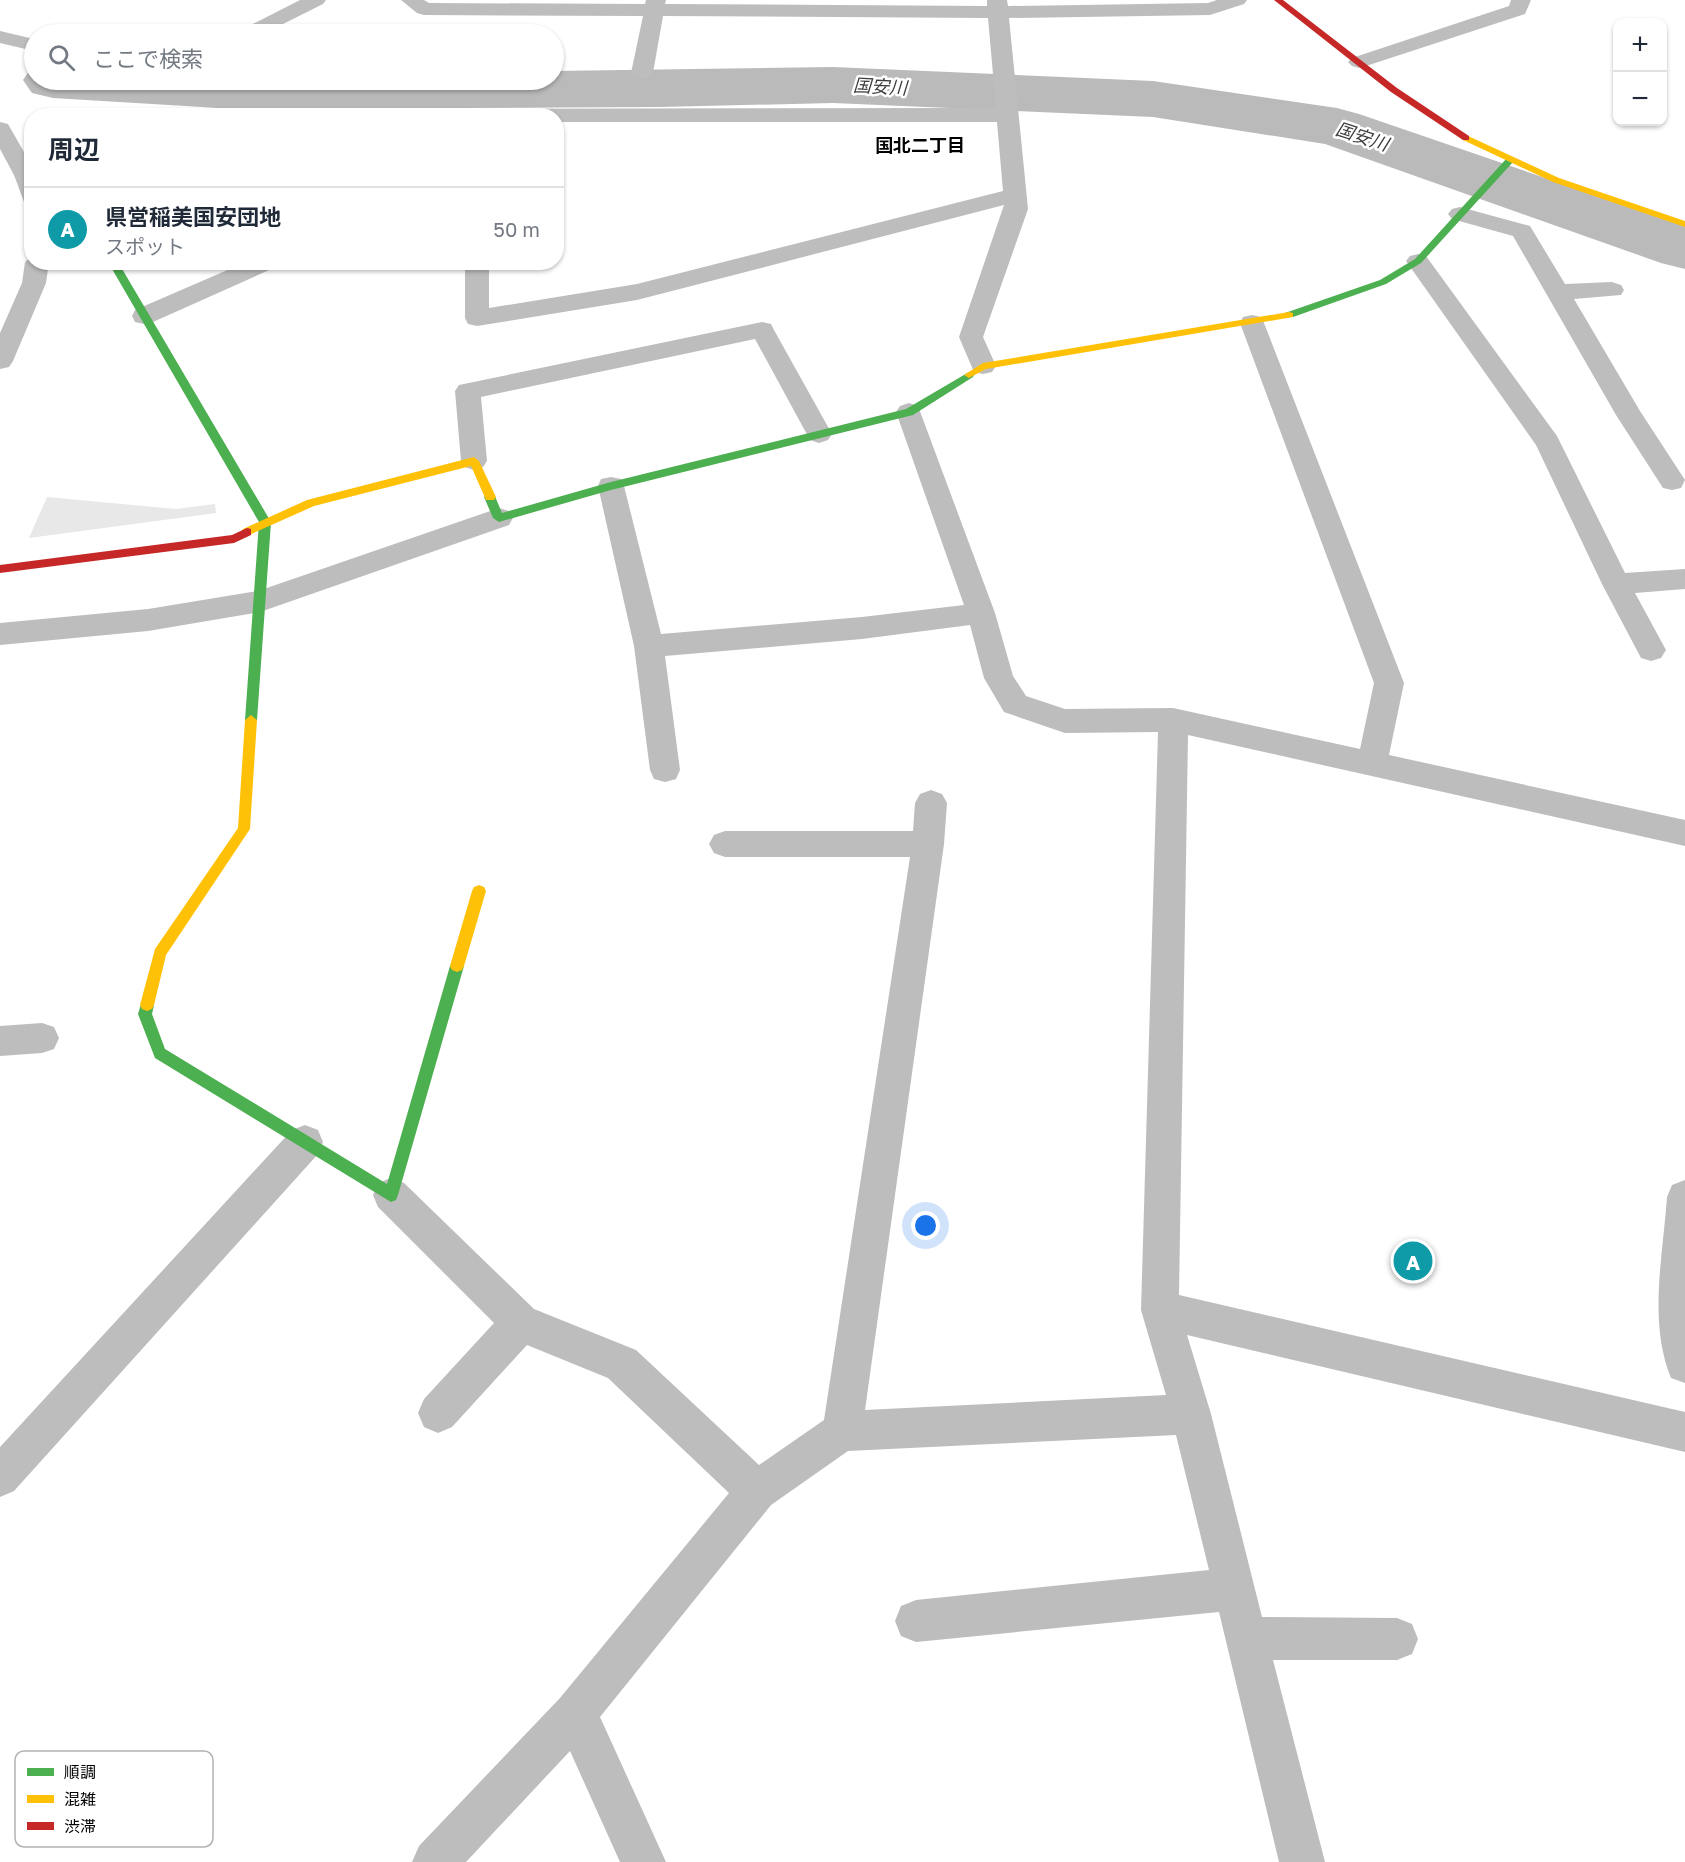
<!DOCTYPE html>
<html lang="ja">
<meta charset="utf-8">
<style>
body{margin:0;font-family:"Golos Text","Noto Sans JP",sans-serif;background:#f6f6f7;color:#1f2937}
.controls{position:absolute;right:18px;top:18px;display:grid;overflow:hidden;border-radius:12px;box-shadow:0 2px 4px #0004}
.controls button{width:54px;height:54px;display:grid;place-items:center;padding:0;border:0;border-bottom:2px solid #e0e1e3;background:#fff;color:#1f2937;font:30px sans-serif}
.you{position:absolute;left:926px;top:1226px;width:21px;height:21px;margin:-15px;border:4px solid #fff;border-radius:50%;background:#1a73e8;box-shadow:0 0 0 9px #1a73e833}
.badge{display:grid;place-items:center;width:39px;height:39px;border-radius:50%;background:#0b8043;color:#fff;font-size:20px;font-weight:700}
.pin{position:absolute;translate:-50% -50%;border:3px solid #fff;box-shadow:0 2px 6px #0006}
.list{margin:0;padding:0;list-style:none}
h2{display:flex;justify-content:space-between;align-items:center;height:78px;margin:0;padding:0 24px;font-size:26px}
h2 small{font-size:20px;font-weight:400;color:#747a83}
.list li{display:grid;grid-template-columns:39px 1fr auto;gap:18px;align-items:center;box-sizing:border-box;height:84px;padding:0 24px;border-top:2px solid #e0e1e3}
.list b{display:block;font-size:22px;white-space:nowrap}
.list p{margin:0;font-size:20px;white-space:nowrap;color:#747a83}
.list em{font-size:20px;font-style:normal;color:#747a83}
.icon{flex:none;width:33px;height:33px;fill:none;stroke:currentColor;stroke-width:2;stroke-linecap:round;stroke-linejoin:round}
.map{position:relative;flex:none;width:1685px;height:1862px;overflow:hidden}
.search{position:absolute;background:#fff;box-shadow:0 2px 4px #0004;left:24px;top:24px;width:540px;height:66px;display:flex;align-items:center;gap:15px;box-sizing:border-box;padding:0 21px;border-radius:33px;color:#747a83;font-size:22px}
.panel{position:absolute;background:#fff;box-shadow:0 2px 4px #0004;left:24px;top:108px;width:540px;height:162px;border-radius:24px}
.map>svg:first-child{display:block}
.green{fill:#e8e8e8}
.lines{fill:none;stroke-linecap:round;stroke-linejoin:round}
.river{fill:#bababa;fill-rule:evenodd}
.street{fill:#bdbdbd;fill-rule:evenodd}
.fast{fill:#4caf50;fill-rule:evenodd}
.slow{fill:#ffc107;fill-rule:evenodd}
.jam{fill:#c62828;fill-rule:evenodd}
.labels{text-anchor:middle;stroke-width:5;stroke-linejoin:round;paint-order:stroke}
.far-water-label{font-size:18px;font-style:italic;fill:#3d3d3d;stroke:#fff}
.far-neighbourhood-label{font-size:18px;font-weight:bold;fill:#000;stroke:#fff}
.key{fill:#fff;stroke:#b2b2b2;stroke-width:1.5}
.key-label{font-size:16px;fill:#000}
</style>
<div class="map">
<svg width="1685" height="1862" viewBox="0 0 1685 1862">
<rect width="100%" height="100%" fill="#fff"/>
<path class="green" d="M47,497L176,509L215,504L216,513L29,538Z"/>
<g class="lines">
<path class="river" d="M32,67H34V80H554V71L833,67L1153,81L1337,108L1359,114L1685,226V269L1661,263L1325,144L1153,117L833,103L659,107L235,109L53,98L32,93L23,80Z"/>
<path class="street" d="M300,0H326L323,4L263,34H238L241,30Z
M401,0H424L429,3L645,4L646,0H666L665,4L987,6V0H1007L1008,6L1208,3L1217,0H1247L1244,4L1210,15L1009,18L1028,209L983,337L996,366L992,372L983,374L974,372L959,337L1004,205L637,300L477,326L468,324L465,318V262H489V308L637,284L1003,191L997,122H556V116H249L252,111L260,109L996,108L988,18L663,16L653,73L650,78L642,79L634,78L631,73L643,16L424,15L417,13Z
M1511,0H1531L1525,14L1366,66L1359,68L1352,66L1348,62L1352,58L1509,6Z
M0,31L34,39V51L0,43Z
M0,122L8,124L32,166V204L24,202L14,175L0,149Z
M1460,207L1530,226L1565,284L1612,282L1621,285L1624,290L1621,295L1574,299L1640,411L1685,480L1681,488L1672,490L1663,488L1616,415L1513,236L1452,219L1448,214L1452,209Z
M1418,254L1426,256L1557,436L1625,573L1685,569V589L1635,593L1666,650L1661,658L1651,661L1641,658L1602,584L1536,445L1406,261L1410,256Z
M32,256V262H49L46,283L13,361L9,367L0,369V333L22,283L25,262Z
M246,262H280L276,267L153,322L144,324L135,322L132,316L135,310Z
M1252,315L1261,317L1264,323L1404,683L1389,755L1685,820V846L1188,735L1179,1295L1685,1412V1452L1187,1335L1211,1414L1262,1617L1397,1618L1412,1624L1418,1639L1412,1654L1397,1660H1273L1325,1862H1279L1219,1612L916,1642L901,1636L895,1621L901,1606L916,1600L1209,1570L1176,1435L848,1451L771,1505L600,1717L666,1862H620L570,1751L466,1862H412L419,1846L560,1698L729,1493L608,1378L527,1345L452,1427L438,1433L424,1427L418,1413L424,1399L494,1323L378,1207L373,1195L378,1183L391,1178L404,1183L534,1309L636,1350L759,1465L824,1420L910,857H725L714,853L709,844L714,835L725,831H913L915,803L920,794L931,790L942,794L947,803L944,844L865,1410L1166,1395L1141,1310L1158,732L1065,733L1004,712L984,678L970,625L862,639L665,656L680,770L676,779L665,782L654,779L650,770L634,646L598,486L601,479L611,477L621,479L624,486L661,634L862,617L964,605L896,412L900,406L909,403L918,406L995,613L1013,676L1026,696L1065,709L1173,708L1360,749L1374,683L1240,323L1243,317Z
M762,322L771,324L774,330L832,434L828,440L819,443L810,440L755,339L481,397L487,461L483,467L474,470L465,467L461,461L455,391L459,385Z
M499,508L509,511L513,518L509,525L260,612L148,631L0,645V623L148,609L258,591Z
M42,1023L54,1027L59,1038L54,1049L42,1053L0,1056V1026Z
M305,1125L318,1130L323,1142L318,1154L14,1491L0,1497V1447L292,1130Z
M1685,1180V1383L1671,1378C1648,1322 1663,1256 1667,1197L1672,1185Z"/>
<path class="fast" d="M1510,157L1513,158V162L1421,263L1386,284L1293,317H1285V313L1380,280L1415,259L1507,158Z
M108,262H118L271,522L257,720L251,725L245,720L259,522Z
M969,372L974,375L973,377L913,415L611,490L499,522L493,518L484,497L486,494H494L502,513L611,482L906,409Z
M457,960L462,962L464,966L398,1195L396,1200L391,1202L155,1058L138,1014L142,1001L147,999L152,1001L154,1005L152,1014L165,1049L387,1184L450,966L452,962Z"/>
<path class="slow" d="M1466,135L1559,178L1685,221V227L1553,182L1463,140L1461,138Z
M1289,312L1293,313V317L986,369L969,378L964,375L983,363Z
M474,457L479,461L496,497L494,500H486L471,466L314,506L247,536L241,532L243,529L307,500Z
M251,715L257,720L250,829L166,955L154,1005L152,1009L147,1011L142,1009L140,1005L155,949L238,828L245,720Z
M479,885L484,887L486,891L464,966L462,970L457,972L452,970L450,966L472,891L474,887Z"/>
<path class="jam" d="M1274,0H1283L1397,88L1469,136V140H1463L1391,92Z
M247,528L251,529V535L234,543L0,573V565L232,535Z"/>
</g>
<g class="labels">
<g class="far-water-label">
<text transform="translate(880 87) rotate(3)" y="6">国安川</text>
<text transform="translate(1362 137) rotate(18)" y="6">国安川</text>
</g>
<g class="far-neighbourhood-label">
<text x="920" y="152">国北二丁目</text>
</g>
</g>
<rect x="15" y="1751" width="198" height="96" rx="9" class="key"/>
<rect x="27" y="1768" width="27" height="8" fill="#4caf50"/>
<rect x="27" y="1795" width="27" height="8" fill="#ffc107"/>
<rect x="27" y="1822" width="27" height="8" fill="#c62828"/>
<g class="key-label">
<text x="64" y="1778">順調</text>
<text x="64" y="1805">混雑</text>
<text x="64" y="1832">渋滞</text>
</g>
</svg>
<div class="controls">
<button>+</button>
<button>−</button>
</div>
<div class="you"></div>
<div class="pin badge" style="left:1413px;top:1261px;background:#0f9aa8">A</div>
<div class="search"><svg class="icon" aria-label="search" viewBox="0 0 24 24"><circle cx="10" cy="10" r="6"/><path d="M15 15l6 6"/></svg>ここで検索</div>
<section class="panel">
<h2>周辺<small></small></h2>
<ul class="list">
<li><span class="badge" style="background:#0f9aa8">A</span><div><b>県営稲美国安団地</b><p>スポット</p></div><em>50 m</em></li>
</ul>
</section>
</div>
